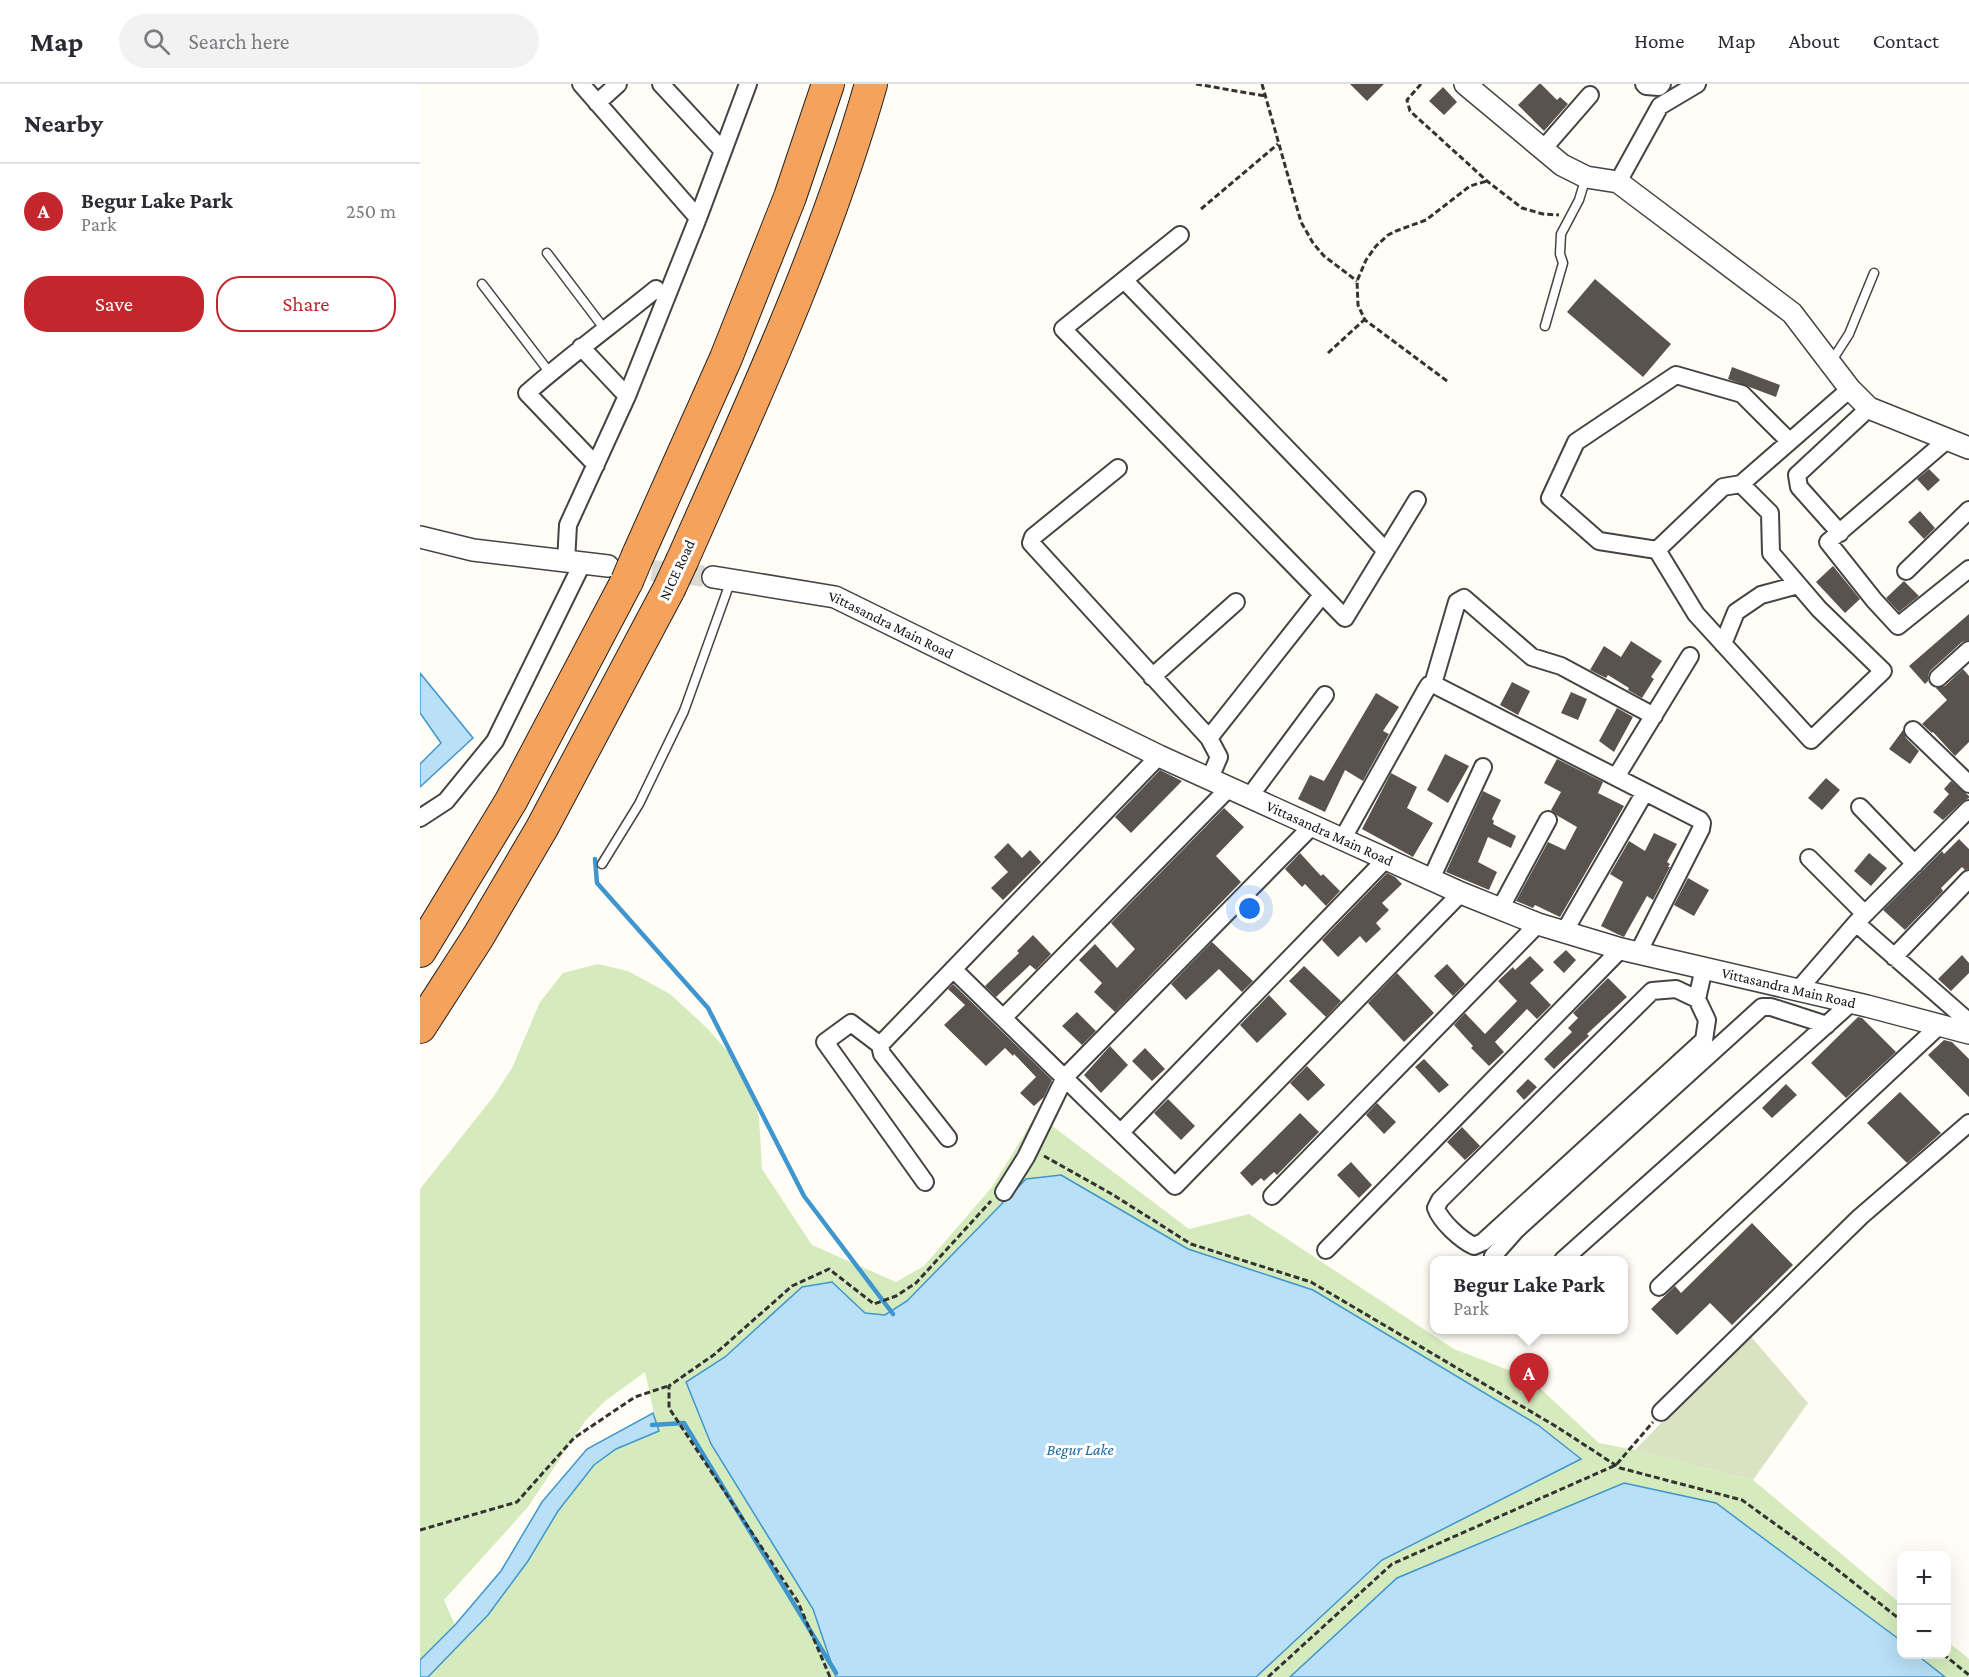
<!DOCTYPE html>
<meta charset="utf-8">
<style>
body{margin:0;font-family:"Crimson Pro",serif;background:#f2f2f3;color:#2b2b33}
.controls{position:absolute;right:18px;bottom:18px;display:grid;overflow:hidden;border-radius:12px;box-shadow:0 6px 24px #0002}
.controls button{width:54px;height:54px;display:grid;place-items:center;padding:0;border:0;border-bottom:2px solid #e1e1e2;background:#fff;color:#2b2b33;font:30px sans-serif}
.you{position:absolute;left:830px;top:825px;width:21px;height:21px;margin:-15px;border:4px solid #fff;border-radius:50%;background:#1a73e8;box-shadow:0 0 0 9px #1a73e833}
.badge{display:grid;place-items:center;width:39px;height:39px;border-radius:50%;background:#c4262e;color:#fff;font-size:20px;font-weight:700}
.pin{position:absolute;translate:-50% -50px;filter:drop-shadow(0 2px 3px #0008)}
.pin::after{content:'';position:absolute;top:32px;width:21px;height:18px;background:inherit;clip-path:polygon(0 0,100% 0,50% 100%)}
.popup{position:absolute;left:1010px;top:1172px;width:198px;height:78px;box-sizing:border-box;display:grid;place-content:center;border-radius:12px;background:#fff;filter:drop-shadow(0 2px 4px #0005);font-size:20px;white-space:nowrap;color:#7c7c81}
.popup b{font-size:22px;color:#2b2b33}
.popup::after{content:'';position:absolute;left:50%;top:100%;margin-left:-12px;border:12px solid transparent;border-top-color:#fff}
.list{margin:0;padding:0;list-style:none}
h2{display:flex;justify-content:space-between;align-items:center;height:78px;margin:0;padding:0 24px;font-size:26px}
h2 small{font-size:20px;font-weight:400;color:#7c7c81}
.list li{display:grid;grid-template-columns:39px 1fr auto;gap:18px;align-items:center;box-sizing:border-box;height:96px;padding:0 24px;border-top:2px solid #e1e1e2}
.list b{display:block;font-size:22px;white-space:nowrap}
.list p{margin:0;font-size:20px;white-space:nowrap;color:#7c7c81}
.list em{font-size:20px;font-style:normal;color:#7c7c81}
.actions{display:flex;gap:12px;padding:18px 24px}
.actions a{flex:1;padding:14px 0;border:2px solid #c4262e;border-radius:24px;text-align:center;font-size:21px;color:#c4262e}
.actions .main{background:#c4262e;color:#fff}
.icon{flex:none;width:33px;height:33px;fill:none;stroke:currentColor;stroke-width:2;stroke-linecap:round;stroke-linejoin:round}
.map{position:relative;flex:none;width:1549px;height:1593px;overflow:hidden}
header{display:flex;align-items:center;gap:36px;box-sizing:border-box;height:84px;padding:0 30px;background:#fff;border-bottom:2px solid #e1e1e2}
header strong{font-size:28px}
nav{display:flex;gap:33px;margin-inline-start:auto;font-size:21px}
.search{width:420px;height:54px;background:#f2f2f3;display:flex;align-items:center;gap:15px;box-sizing:border-box;padding:0 21px;border-radius:33px;color:#7c7c81;font-size:22px}
main{display:flex}
aside{flex:1;background:#fff}
.map>svg:first-child{display:block}
.green{fill:#d5ebbd}
.cemetery{fill:#d9e3c4}
.water{fill:#b9e0f7;stroke:#3f96cf;stroke-width:1.5}
.lines{fill:none;stroke-linecap:round;stroke-linejoin:round}
.stream{stroke:#3f96cf;stroke-width:4.5}
.building{fill:#5a524d}
.tertiary-tunnel{stroke:#dbdad3;stroke-width:21;stroke-dasharray:21 10;stroke-linecap:butt}
.service-casing{stroke:#444;stroke-width:11}
.minor-casing{stroke:#444;stroke-width:20}
.tertiary-casing{stroke:#444;stroke-width:24}
.motorway-casing{stroke:#222;stroke-width:34}
.path{stroke:#333;stroke-width:3;stroke-dasharray:6 3;stroke-linecap:butt}
.service{stroke:#fff;stroke-width:8}
.minor{stroke:#fff;stroke-width:16}
.tertiary{stroke:#fff;stroke-width:21}
.motorway{stroke:#f5a25d;stroke-width:32}
.motorway-bridge-casing{stroke:#222;stroke-width:34;stroke-linecap:butt}
.motorway-bridge{stroke:#f5a25d;stroke-width:32}
.labels{text-anchor:middle;stroke-width:6;stroke-linejoin:round;paint-order:stroke}
.street-label{font-size:15px;fill:#111;stroke:#fff}
.water-label{font-size:16px;font-style:italic;fill:#1768a6;stroke:#fff}
</style>
<header>
<strong>Map</strong>
<div class="search"><svg class="icon" aria-label="search" viewBox="0 0 24 24"><circle cx="10" cy="10" r="6"/><path d="M15 15l6 6"/></svg>Search here</div>
<nav><a>Home</a><a>Map</a><a>About</a><a>Contact</a></nav>
</header>
<main>
<aside>
<h2>Nearby<small></small></h2>
<ul class="list">
<li><span class="badge">A</span><div><b>Begur Lake Park</b><p>Park</p></div><em>250 m</em></li>
</ul>
<div class="actions"><a class="main">Save</a><a>Share</a></div>
</aside>
<div class="map">
<svg width="1549" height="1593" viewBox="0 0 1549 1593">
<rect width="100%" height="100%" fill="#fffdf5"/>
<path class="green" d="M178,880L208,887L250,910L287,944L310,970L331,1007L339,1033L342,1085L392,1161L476,1198L504,1182L572,1103L616,1031L631,1041L769,1145L829,1130L1034,1265L1109,1294L1179,1359L1215,1366L1333,1396L1481,1520V1557L1296,1419L977,1494L870,1593H836L962,1476L1161,1375L1118,1341L893,1206L768,1165L641,1091L487,1217L464,1231L445,1229L412,1199L382,1203L305,1273L266,1298L291,1360L393,1525L416,1593H8L68,1531L108,1477L138,1427L174,1381L196,1365L238,1347L225,1288L185,1317L165,1337L108,1423L24,1516L35,1541L0,1576V1105L74,1012L92,984L120,918L143,889Z
M1527,1557L1549,1575V1593H1525L1497,1571L1526,1570Z"/>
<path class="cemetery" d="M1328,1249L1388,1319L1333,1396L1215,1366Z"/>
<path class="water" d="M0,589L53,654L0,703V680L21,659L0,629Z
M641,1091L768,1165L893,1206L1118,1341L1161,1375L962,1476L836,1593H416L393,1525L291,1360L266,1298L305,1273L382,1203L412,1198L445,1229L465,1231L487,1217L606,1095Z
M233,1329L239,1347L196,1365L174,1381L138,1427L108,1477L68,1531L8,1593H0V1576L35,1541L81,1487L122,1418L167,1365Z
M1204,1399L1296,1419L1476,1553L1481,1557L1482,1570L1497,1571L1525,1593H870L977,1494Z"/>
<g class="lines">
<path class="stream" d="M175,775L177,799L288,924L384,1112L473,1230
M232,1341L264,1339L416,1589"/>
</g>
<path class="building" d="M930,0H964L947,17Z
M1119,0H1121L1137,16L1140,13L1148,20L1124,47L1098,21Z
M1023,3L1037,18L1024,31L1009,17Z
M1175,195L1251,260L1223,293L1147,228Z
M1312,283L1360,301L1356,313L1308,295Z
M1509,385L1520,396L1508,407L1497,395Z
M1500,427L1515,444L1504,455L1488,438Z
M1413,482L1440,515L1425,529L1396,498Z
M1484,497L1499,512L1479,528L1466,514Z
M1549,530V556L1542,558L1511,586L1508,591V597L1505,600L1489,582Z
M1211,557L1242,577L1231,593L1234,595L1222,614L1208,606L1209,604L1188,591L1186,594L1170,586L1184,562L1201,573Z
M1543,585L1549,592V658L1535,672L1513,648L1512,649L1502,640L1527,616L1516,604L1525,602Z
M1092,598L1110,607L1098,631L1080,621Z
M1151,608L1167,615L1158,636L1141,629Z
M956,609L979,623L963,647L969,650L943,697L925,686L905,728L878,715L890,691L904,697Z
M1197,624L1213,633L1194,668L1179,657Z
M1483,646L1486,654L1499,667L1490,680L1469,665Z
M1025,670L1049,682L1028,719L1007,706Z
M1137,675L1183,698L1178,709L1204,722L1140,833L1115,821L1113,824L1096,817L1128,758L1145,766L1157,743L1138,732L1131,726L1141,708L1124,699Z
M740,686L762,697L711,749L695,733Z
M971,689L997,703L987,724L1013,739L993,773L942,745Z
M1406,694L1420,706L1402,726L1388,714Z
M1531,697L1549,712V714L1542,718L1523,736L1513,728L1529,710L1524,705Z
M1063,707L1081,716L1072,735L1074,737L1073,740L1096,752L1091,764L1068,753L1058,778L1077,788L1069,806L1026,788Z
M804,724L824,743L796,772L821,798L695,928L674,908L682,899L659,876L675,860L697,884L715,865L691,839Z
M1234,749L1257,760L1247,778L1250,780L1248,783H1250L1233,816L1227,812L1204,853L1197,850L1181,842L1203,798L1190,790L1209,757L1225,767Z
M1539,755L1549,765V785L1545,786L1542,783L1521,804L1523,807L1485,846L1463,826L1522,767L1524,770Z
M588,759L602,774L610,766L621,778L583,816L571,804L588,788L574,773Z
M880,769L901,792L903,790L920,807L906,822L885,800L882,803L865,785Z
M1449,769L1467,784L1451,802L1434,787Z
M967,789L975,793L982,800L962,819L969,826L956,839L961,845L946,859L940,852L918,873L902,856Z
M1268,794L1289,806L1274,832L1254,821Z
M613,851L631,870L616,886L610,881L576,913L565,902L599,869L597,867Z
M792,858L833,897L822,908L799,885L766,916L751,900Z
M1146,866L1156,876L1144,889L1133,878Z
M1542,871L1549,879V889L1531,907L1518,895Z
M1110,872L1124,886L1110,899L1131,921L1117,935L1107,925L1075,958L1084,968L1069,982L1051,964L1053,962L1034,941L1045,929L1065,950L1097,917L1078,897L1093,883L1095,886Z
M1027,880L1045,900L1033,912L1014,892Z
M884,882L921,917L906,933L869,897Z
M977,889L1014,929L984,958L948,919Z
M1188,894L1207,913L1167,950L1169,952L1134,985L1124,975L1152,948L1148,944L1158,934L1153,929Z
M533,900L632,996L624,1013L614,1022L600,1009L616,993L594,970L593,972L585,964L566,982L524,941L545,921L528,905Z
M849,911L867,930L837,959L820,941Z
M657,928L676,947L662,961L642,942Z
M1438,933L1442,934L1476,968L1426,1014L1391,979Z
M1524,956L1532,958L1549,975V1013L1508,971Z
M690,962L708,981L681,1009L664,991Z
M725,964L745,985L732,997L712,977Z
M1004,975L1029,1001L1019,1009L995,983Z
M887,982L905,1001L888,1017L870,999Z
M1108,995L1117,1003L1104,1016L1096,1007Z
M1366,1000L1377,1011L1352,1034L1342,1024Z
M1480,1008L1521,1049L1487,1079L1447,1039Z
M748,1015L775,1042L761,1056L734,1029Z
M957,1019L976,1038L964,1050L946,1031Z
M880,1029L899,1048L857,1091L854,1088L844,1097L841,1094L832,1102L820,1089Z
M1042,1043L1060,1062L1045,1076L1027,1058Z
M931,1078L952,1101L939,1114L917,1091Z
M1332,1139L1373,1181L1312,1241L1290,1219L1257,1251L1231,1225L1255,1202L1261,1209Z"/>
<g class="lines">
<path class="tertiary-tunnel" d="M201,483L293,493"/>
<defs>
<path id="service" d="M127,169L186,247
M62,200L130,289
M1125,242L1143,179L1140,170L1141,150L1159,116L1166,93
M1411,278L1429,250L1454,189
M182,780L219,720L264,627L311,496"/>
<path id="minor" d="M161,0L278,134
M241,0L303,67
M1224,0L1226,2L1239,3L1242,0
M177,19L198,0
M1123,65L1170,11
M1198,98L1240,22L1277,0
M760,151L643,245L925,534L997,416
M704,196L966,467
M161,263L207,312
M1527,356L1408,458L1454,516L1478,542L1549,485
M1369,357L1322,310L1256,291L1156,358L1130,414L1179,457L1237,466L1276,530L1391,656L1463,587L1399,525L1351,469L1350,429L1321,400L1430,305
M176,381L107,309C148,273 193,240 236,205
M698,384L613,453L611,459L789,654L799,673L790,694
M1420,449L1379,403L1377,391L1449,324
M1237,466L1303,403L1321,400
M146,478L148,441L207,312L278,134L328,0
M1486,487L1549,426
M1303,560L1316,528L1341,511L1378,501
M732,593L816,518
M1518,594L1549,566
M1013,600L1037,518L1044,514L1112,573L1141,582L1234,632
M1493,646L1549,700
M789,654L902,511
M1196,693L1270,572
M830,712L905,611
M1440,723L1495,780
M0,734L26,717L75,657L162,480
M923,754L1007,604L1009,601L1013,600L1280,736L1282,739L1281,745L1218,869
M1389,774L1445,830
M1011,795L1063,683
M1080,825L1128,736
M1436,839L1549,938
M1144,848L1225,708
M1474,873L1549,795
M533,885L755,1102L1041,809
M1378,906L1436,839L1549,725
M1277,915L1287,936L1284,956L1063,1158L1054,1162C1041,1156 1021,1138 1016,1124L1020,1116L1232,907L1256,905L1277,915L1284,884
M584,933L810,703
M460,961L431,939L405,958L505,1098
M701,1048L966,775
M528,1054L462,970L460,961L739,672
M584,1108L606,1073L645,993L893,741
M852,1112L1118,840
M906,1166L1201,865
M1072,1176L1073,1172L1096,1146L1342,923H1351L1407,941
M1143,1176L1432,918
M1239,1203L1520,941
M1241,1328L1440,1133L1549,1039"/>
<g id="tertiary">
<path d="M1045,0L1142,81L1166,93L1198,98L1372,229L1430,305L1449,324L1549,364"/>
<path d="M0,453L53,466L188,482"/>
<path id="s1" d="M293,493L415,513L739,672L1041,809L1118,840L1201,865L1447,922L1549,949"/>
</g>
<path id="motorway" d="M218,471L306,274L370,113L408,0
M262,477C331,321 404,165 451,0
M0,867L91,717L207,497
M0,943L58,853L122,744L249,505"/>
</defs>
<use href="#service" class="service-casing"/>
<use href="#minor" class="minor-casing"/>
<use href="#tertiary" class="tertiary-casing"/>
<use href="#motorway" class="motorway-casing"/>
<path class="path" d="M776,0L845,12
M842,0L881,138L893,159L904,172L937,197
M1001,0L987,16L990,27L1067,97L1102,124L1123,130L1139,131
M781,125L858,60
M908,269L944,236
M1027,297L945,236L938,221L937,197L946,176L956,162L968,151L976,147L1006,136L1050,102L1067,97
M624,1072L690,1109L771,1160L891,1198L1137,1343L1200,1384L1322,1416L1405,1476L1482,1537
M0,1446L97,1418L154,1354L215,1313L248,1302
M1523,1570L1549,1591
M410,1593L378,1518L249,1324V1302L295,1270L372,1202L409,1185L454,1220L476,1212L496,1199L571,1117
M848,1593L972,1480L1196,1381L1233,1338"/>
<use href="#service" class="service"/>
<use href="#minor" class="minor"/>
<use href="#tertiary" class="tertiary"/>
<use href="#motorway" class="motorway"/>
<defs>
<path id="motorway-bridge" d="M207,497L218,471
M249,505L262,477"/>
</defs>
<use href="#motorway-bridge" class="motorway-bridge-casing"/>
<use href="#motorway-bridge" class="motorway-bridge"/>
</g>
<g class="labels">
<g class="street-label">
<text transform="translate(257 486) rotate(-65)" y="5">NICE Road</text>
<text dy="5" stroke="none"><textPath href="#s1" startOffset="186">Vittasandra Main Road</textPath></text>
<text dy="5" stroke="none"><textPath href="#s1" startOffset="672">Vittasandra Main Road</textPath></text>
<text dy="5" stroke="none"><textPath href="#s1" startOffset="1158">Vittasandra Main Road</textPath></text>
</g>
<g class="water-label">
<text x="660" y="1371">Begur Lake</text>
</g>
</g>
</svg>
<div class="controls">
<button>+</button>
<button>−</button>
</div>
<div class="you"></div>
<div class="pin badge" style="left:1109px;top:1319px">A</div>
<div class="popup"><b>Begur Lake Park</b>Park</div>
</div>
</main>
